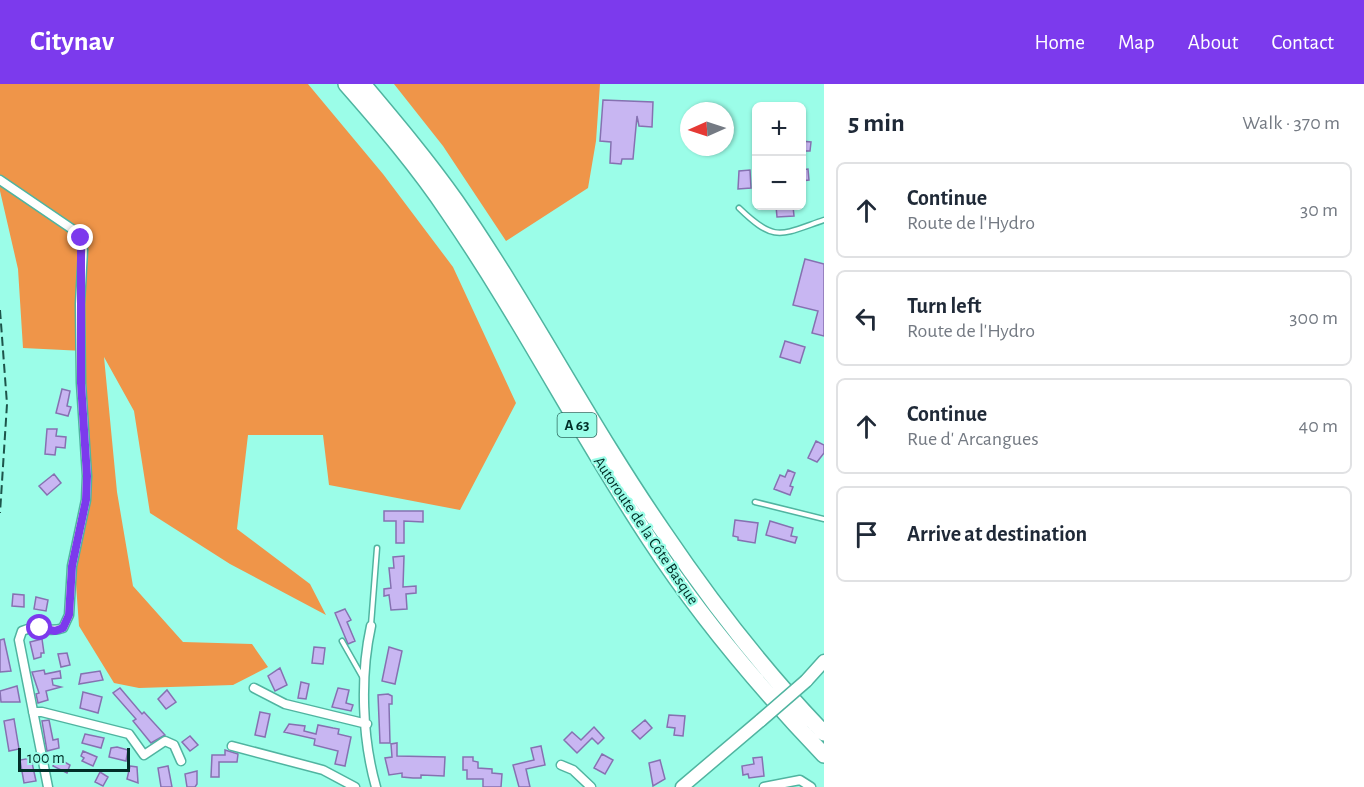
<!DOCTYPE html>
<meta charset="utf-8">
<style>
body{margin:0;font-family:"Alegreya Sans",sans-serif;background:#f2f2f3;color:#1f2937}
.controls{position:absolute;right:18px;top:18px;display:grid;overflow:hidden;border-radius:9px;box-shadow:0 2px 4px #0004}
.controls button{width:54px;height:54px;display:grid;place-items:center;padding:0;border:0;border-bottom:2px solid #e0e1e3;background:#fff;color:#1f2937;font:30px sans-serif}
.compass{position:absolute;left:680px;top:18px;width:54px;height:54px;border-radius:50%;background:#fff;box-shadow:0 2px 4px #0004;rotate:267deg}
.scale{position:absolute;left:18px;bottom:15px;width:112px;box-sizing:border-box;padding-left:6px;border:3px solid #012e27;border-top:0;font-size:16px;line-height:21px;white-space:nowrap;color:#012e27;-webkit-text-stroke:4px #9bfde8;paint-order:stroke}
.stop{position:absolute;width:18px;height:18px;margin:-14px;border:4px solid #7c3aed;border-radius:50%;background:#fff}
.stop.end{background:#7c3aed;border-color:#fff;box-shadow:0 2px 6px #0008}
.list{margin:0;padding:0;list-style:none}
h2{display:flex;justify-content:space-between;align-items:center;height:78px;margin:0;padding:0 24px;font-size:26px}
h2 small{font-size:20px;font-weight:400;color:#747a83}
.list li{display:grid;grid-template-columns:39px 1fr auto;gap:18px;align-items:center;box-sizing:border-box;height:96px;margin:0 12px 12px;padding:0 12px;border:2px solid #e0e1e3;border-radius:9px}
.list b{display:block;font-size:22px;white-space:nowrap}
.list p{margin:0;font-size:20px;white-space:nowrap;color:#747a83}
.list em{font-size:20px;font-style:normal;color:#747a83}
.icon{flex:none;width:33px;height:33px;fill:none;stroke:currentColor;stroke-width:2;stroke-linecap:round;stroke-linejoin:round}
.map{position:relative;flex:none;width:824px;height:703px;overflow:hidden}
header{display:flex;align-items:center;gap:36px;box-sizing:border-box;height:84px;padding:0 30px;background:#7c3aed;color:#fff}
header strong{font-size:28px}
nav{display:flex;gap:33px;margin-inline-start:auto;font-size:21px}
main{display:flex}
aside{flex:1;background:#fff}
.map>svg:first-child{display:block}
.forest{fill:#ef9549}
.building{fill:#c8b6f2;stroke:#8671b1;stroke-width:1.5}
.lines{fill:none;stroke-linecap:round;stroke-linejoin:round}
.lane-casing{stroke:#50b4a0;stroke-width:7}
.street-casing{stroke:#50b4a0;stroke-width:11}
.secondary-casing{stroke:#50b4a0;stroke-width:15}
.highway-casing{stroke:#50b4a0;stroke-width:18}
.lane{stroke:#fff;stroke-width:4}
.street{stroke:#fff;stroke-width:8}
.secondary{stroke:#fff;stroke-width:12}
.highway{stroke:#fff;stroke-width:15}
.rail{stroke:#1d544a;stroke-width:2;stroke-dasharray:9 4.5;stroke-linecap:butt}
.secondary-bridge-casing{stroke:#50b4a0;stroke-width:15;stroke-linecap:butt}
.secondary-bridge{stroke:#fff;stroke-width:12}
.route{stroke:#7c3aed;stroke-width:8}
.labels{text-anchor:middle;stroke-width:4.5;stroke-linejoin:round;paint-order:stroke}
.shield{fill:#9bfde8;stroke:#2f6c61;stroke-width:1.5}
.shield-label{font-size:15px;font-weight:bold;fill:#012e27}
.street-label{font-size:16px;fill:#012e27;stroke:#9bfde8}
</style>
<header>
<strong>Citynav</strong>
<nav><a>Home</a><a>Map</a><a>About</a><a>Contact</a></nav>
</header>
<main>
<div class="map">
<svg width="824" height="703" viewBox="0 0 824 703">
<rect width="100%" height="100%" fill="#9bfde8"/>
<path class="forest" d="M0,0H308L383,90L453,183L516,319L460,426L329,401L323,351H248L237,445L310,500L326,531L230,480L150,429L134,327L104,273L117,408L133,502L183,558L252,560L268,583L233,601L139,604L114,599L79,542L75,486L89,418V345L84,267L23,264L18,185L0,107Z
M394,0H600L596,57L588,104L506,157L443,62Z"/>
<path class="building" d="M603,16L653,18L652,43L639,42L637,32L633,75H622L621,80L610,79L611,58L600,57Z
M801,57L811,58L810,67H801Z
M808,85L809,96L801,97V86Z
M750,86L751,104L738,105L739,87Z
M776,122H793L794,132L777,133Z
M805,175L824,180V252L812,249L818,227L793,221Z
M785,257L805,263L800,279L780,273Z
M62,305L70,307L67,322L71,323L68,332L56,329Z
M47,345H57L56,352L66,353L65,364L56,363L55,371L45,370Z
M816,357L824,361V369L817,378L808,374Z
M788,386L795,389L790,402L793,403L790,411L774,405L780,391L785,393Z
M54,390L61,399L47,411L39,402Z
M384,427H423V438L404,437V459H396V437H384Z
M735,436L758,439L755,459L738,456V453L733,452Z
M770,437L793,444L791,452L797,453L795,459L766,451Z
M404,472L403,503L416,502V509L406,510L407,525L391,526L389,511L384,512V505L391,504L389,484H394L393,473Z
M13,510L24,511V523L12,522Z
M36,513L48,516L46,527L34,525Z
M345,525L351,536L347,538L355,557L348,560L335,529Z
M4,555L11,587L0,588V556Z
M42,555L44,569H41V573L34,575L30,558Z
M314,563L325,564L323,580L312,579Z
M389,563L402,567L395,600L382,597Z
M67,569L70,581L61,583L58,570Z
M280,584L287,601L275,607L268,592Z
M44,586L45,590L60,587L61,594L52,595L53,601L61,603L46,607L48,616L38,619L36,610L39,609L32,588Z
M100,587L103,596L79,600L81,590Z
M301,598L309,600L306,615L298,614Z
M17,602L20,618H1L0,607Z
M120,604L142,630L144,628L165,651L151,659L133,637L136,635L113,609Z
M338,604L349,606L346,619L353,621L351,627L332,623Z
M167,606L176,618L166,625L158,615Z
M83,608L102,613L98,629L80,624Z
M388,610L392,612V620H389L390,659H380L378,611Z
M260,628L270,630L265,653L255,651Z
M669,631L685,632L683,652L674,651L675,644L667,643Z
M14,635L19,665L9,667L4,637Z
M49,636L53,656L58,655L59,664L47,667L42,637Z
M645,636L652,644L640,655L632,647Z
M289,640L305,642L304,647L316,650L318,641L333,644L339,645L338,650L351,653L345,682L335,680L338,667L314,661L315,655L284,648Z
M594,643L604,654L598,660L592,654L577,669L564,656L572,648L581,656Z
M85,650L104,654L101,664L82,659Z
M190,652L198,661L190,667L182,658Z
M397,659V672L445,673L444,692L421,691V694H413L402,693V689L389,691L385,674L392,673L391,660Z
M541,662L545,681L526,685L530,703H519L513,681L534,676L531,664Z
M117,663L128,666L126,677L109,673L111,664Z
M225,666L238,670L237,678H219V693H211L212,671H225Z
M83,667L97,673L93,682L82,677L84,674L81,672Z
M602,670L613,676L605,690L594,684Z
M463,673H473V677L478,678V684L492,685V689L502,690L501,703H483V695H467V686H463Z
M762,673L764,692L749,694L748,690L743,691L742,682L754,680L753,674Z
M31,674L36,697L24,699L20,676Z
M57,674L70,681L67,689L53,682Z
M660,676L665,695L653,702L649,679Z
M130,682L137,683L138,699L127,695Z
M168,682L172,703H161L158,684Z
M197,687V700L195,703H187L185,690Z
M100,688L108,693L103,702L95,698Z"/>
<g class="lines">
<defs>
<path id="lane" d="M739,124C775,159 780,151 824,136
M755,418L824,435
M371,541L377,464
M342,557L363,594"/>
<path id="street" d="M0,96L75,147L81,154L83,166L80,220L81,299L87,392L86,416L72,482L69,531L63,544C48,550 36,540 22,547L19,556L48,703
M371,542C360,592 362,654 376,703
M254,604L285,620L367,640
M33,628H42L129,650L144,671L165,657L174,661L181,677
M232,662L323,686L355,703
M561,681L573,686L591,703
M764,703L800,696L811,703"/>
<path id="secondary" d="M806,597L824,577
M682,703L761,636"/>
<path id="highway" d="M346,0C382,41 418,83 448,128C521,234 579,349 650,456C700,533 761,605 824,671
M363,0C395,38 427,76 456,117C530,224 589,340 663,447C711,518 765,588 824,649"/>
</defs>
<use href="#lane" class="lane-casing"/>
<use href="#street" class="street-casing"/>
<use href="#secondary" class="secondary-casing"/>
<use href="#highway" class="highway-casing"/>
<use href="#lane" class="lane"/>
<use href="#street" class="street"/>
<use href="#secondary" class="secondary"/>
<use href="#highway" class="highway"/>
<path class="rail" d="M0,226L7,320L0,429"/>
<defs>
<path id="secondary-bridge" d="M761,636L806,597"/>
</defs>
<use href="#secondary-bridge" class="secondary-bridge-casing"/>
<use href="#secondary-bridge" class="secondary-bridge"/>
</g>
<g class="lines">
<path class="route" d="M40,544L55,547L63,544L69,531L72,482L86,416L87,392L81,299V154"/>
</g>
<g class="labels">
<rect class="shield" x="557.5" y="329" width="39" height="24" rx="4.5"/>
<g class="shield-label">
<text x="577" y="346">A 63</text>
</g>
<g class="street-label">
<text transform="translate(647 446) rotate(56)" y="6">Autoroute de la Côte Basque</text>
</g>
</g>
</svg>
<div class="controls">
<button>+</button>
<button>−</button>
</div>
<svg class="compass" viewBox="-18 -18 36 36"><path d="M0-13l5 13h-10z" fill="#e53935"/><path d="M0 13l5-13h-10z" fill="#747a83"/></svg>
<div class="scale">100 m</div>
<div class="stop" style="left:40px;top:544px"></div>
<div class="stop end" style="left:81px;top:154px"></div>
</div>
<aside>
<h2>5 min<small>Walk · 370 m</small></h2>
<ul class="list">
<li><svg class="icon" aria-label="ahead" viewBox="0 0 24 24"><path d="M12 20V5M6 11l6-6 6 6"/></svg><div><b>Continue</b><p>Route de l'Hydro</p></div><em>30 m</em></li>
<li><svg class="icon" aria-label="left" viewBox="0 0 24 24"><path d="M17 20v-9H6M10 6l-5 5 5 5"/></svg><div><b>Turn left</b><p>Route de l'Hydro</p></div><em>300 m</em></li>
<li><svg class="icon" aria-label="ahead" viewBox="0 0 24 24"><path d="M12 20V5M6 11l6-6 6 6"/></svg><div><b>Continue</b><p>Rue d' Arcangues</p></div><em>40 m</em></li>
<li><svg class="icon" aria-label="arrive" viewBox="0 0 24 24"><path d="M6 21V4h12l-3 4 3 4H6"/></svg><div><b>Arrive at destination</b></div></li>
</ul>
</aside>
</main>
